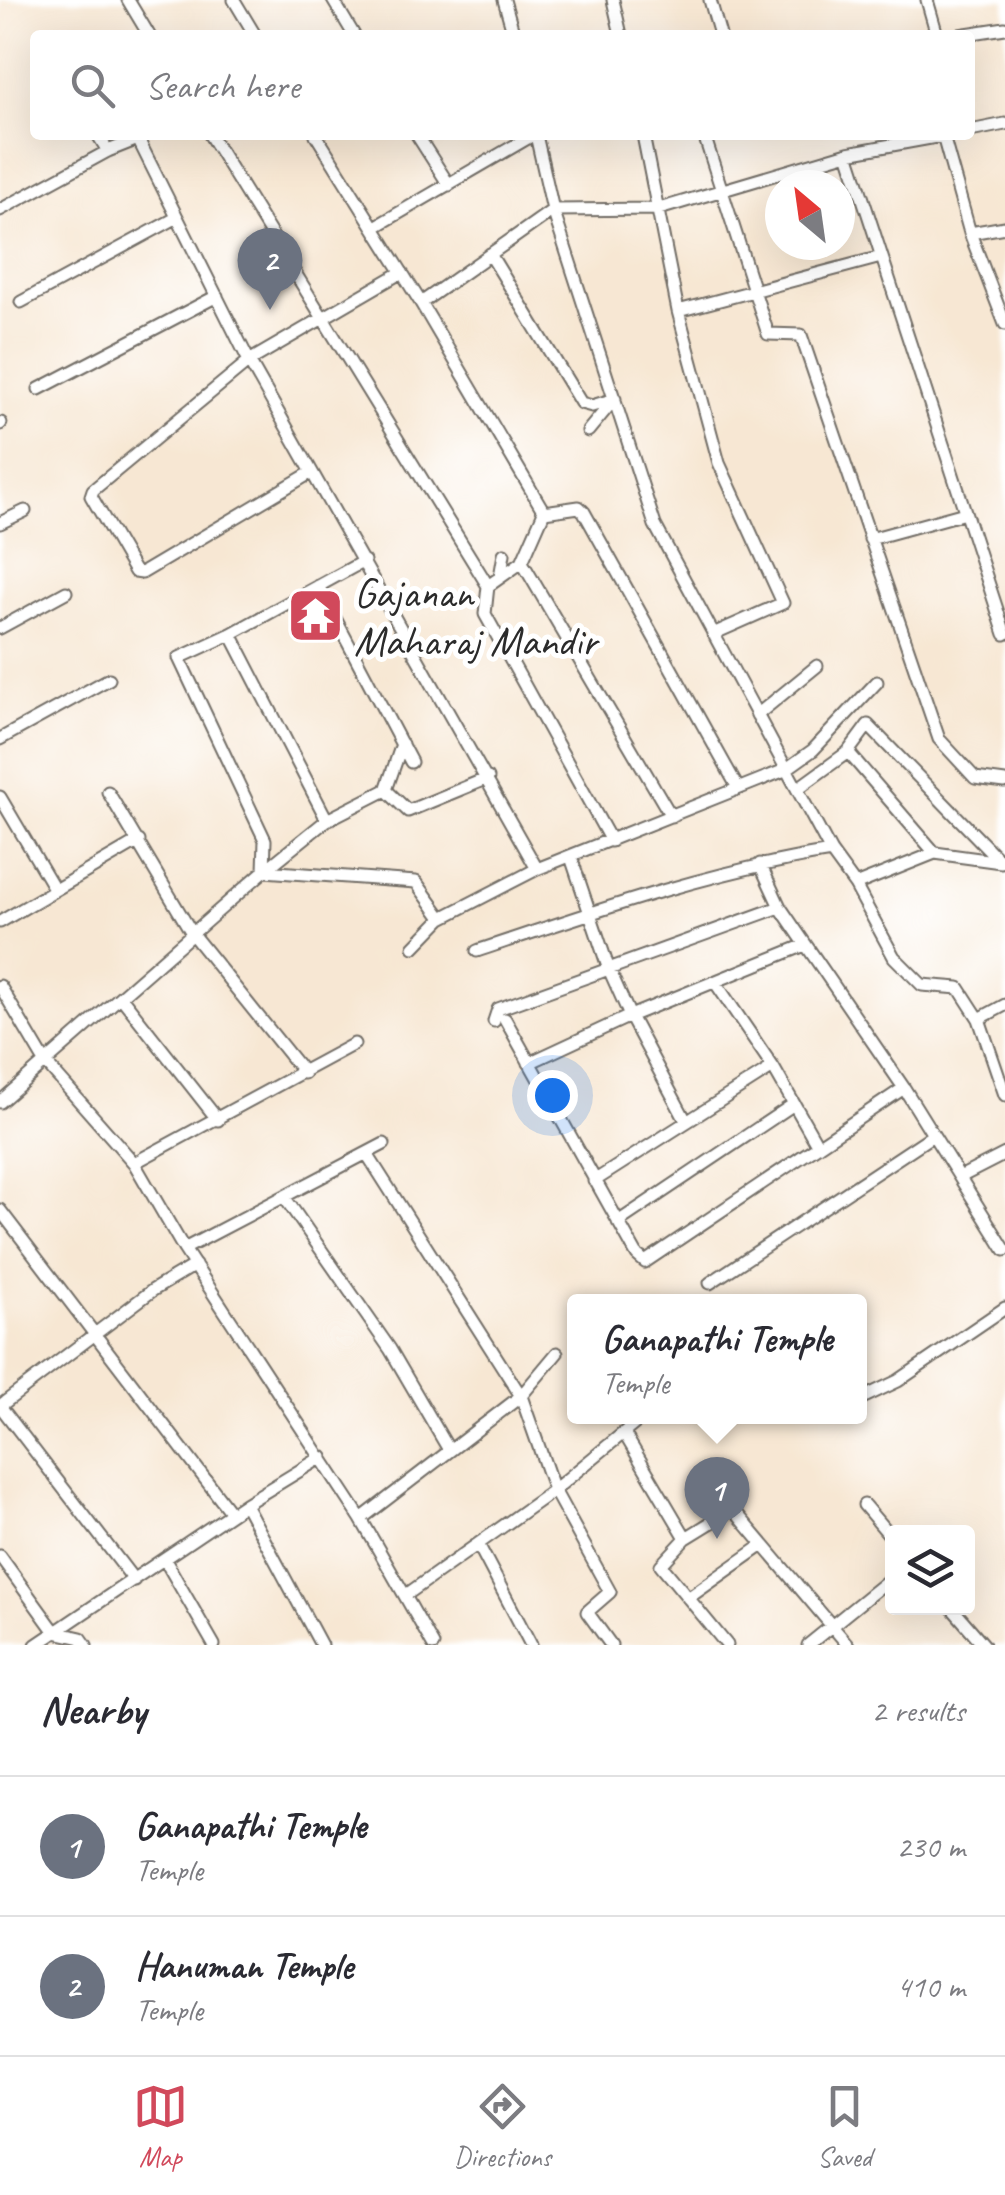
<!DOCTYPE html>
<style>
body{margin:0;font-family:Caveat,sans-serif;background:#f7f7f7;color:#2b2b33}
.controls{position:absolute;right:30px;bottom:30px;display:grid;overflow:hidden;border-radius:10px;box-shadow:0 10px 40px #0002}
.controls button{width:90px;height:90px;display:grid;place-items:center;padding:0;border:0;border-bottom:2px solid #e1e1e2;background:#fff;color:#2b2b33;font:50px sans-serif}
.compass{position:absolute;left:765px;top:170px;width:90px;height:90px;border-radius:50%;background:#fff;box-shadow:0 10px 40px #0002;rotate:331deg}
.you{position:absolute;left:552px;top:1095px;width:35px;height:35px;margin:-25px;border:8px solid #fff;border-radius:50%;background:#1a73e8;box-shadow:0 0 0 15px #1a73e833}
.badge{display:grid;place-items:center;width:65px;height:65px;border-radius:50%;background:#d1495b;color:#fff;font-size:32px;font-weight:700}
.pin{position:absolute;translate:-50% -82px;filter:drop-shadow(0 2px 5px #0008)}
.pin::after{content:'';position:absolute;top:52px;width:35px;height:30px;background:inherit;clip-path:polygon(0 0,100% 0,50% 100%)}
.popup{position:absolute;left:567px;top:1294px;width:300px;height:130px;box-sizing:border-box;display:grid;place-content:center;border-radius:10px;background:#fff;filter:drop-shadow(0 2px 8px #0005);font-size:32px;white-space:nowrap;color:#7c7c81}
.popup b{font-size:38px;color:#2b2b33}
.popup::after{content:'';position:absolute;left:50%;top:100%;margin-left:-20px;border:20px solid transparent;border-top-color:#fff}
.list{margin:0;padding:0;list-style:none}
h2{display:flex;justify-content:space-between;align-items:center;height:130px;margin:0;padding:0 40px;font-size:42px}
h2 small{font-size:32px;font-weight:400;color:#7c7c81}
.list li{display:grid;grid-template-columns:65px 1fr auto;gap:30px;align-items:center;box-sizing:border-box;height:140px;padding:0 40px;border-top:2px solid #e1e1e2}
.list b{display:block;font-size:38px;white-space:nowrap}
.list p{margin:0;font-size:32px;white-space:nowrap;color:#7c7c81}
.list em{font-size:32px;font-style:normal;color:#7c7c81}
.icon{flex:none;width:55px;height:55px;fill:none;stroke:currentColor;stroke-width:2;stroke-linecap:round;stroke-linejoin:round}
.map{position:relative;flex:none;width:1005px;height:1645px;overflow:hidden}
.search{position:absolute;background:#fff;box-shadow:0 10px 40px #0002;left:30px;right:30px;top:30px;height:110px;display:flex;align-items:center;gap:25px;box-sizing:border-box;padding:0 35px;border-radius:10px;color:#7c7c81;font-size:38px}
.sheet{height:410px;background:#fff}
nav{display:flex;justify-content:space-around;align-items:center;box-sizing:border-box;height:140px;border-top:2px solid #e1e1e2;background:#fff;font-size:28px;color:#7c7c81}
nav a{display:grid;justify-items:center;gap:5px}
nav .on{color:#d1495b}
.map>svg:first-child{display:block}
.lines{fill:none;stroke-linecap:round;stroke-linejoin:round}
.minor-casing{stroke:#726d66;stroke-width:15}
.minor{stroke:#fff;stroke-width:11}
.labels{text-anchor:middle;stroke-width:10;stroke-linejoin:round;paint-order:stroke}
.poi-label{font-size:42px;fill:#2b2b2b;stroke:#fff;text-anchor:start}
</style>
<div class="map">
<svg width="1005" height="1645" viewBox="0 0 1005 1645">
<rect width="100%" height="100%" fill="#fff"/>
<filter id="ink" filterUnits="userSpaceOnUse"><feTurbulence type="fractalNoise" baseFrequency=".01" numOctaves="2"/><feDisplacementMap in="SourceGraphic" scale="20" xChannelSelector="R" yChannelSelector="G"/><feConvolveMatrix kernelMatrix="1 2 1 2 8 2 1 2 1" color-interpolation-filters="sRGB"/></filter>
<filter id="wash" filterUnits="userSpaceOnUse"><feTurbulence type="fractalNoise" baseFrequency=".0048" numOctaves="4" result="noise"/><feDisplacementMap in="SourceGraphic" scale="40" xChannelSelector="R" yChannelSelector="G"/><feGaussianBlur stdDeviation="2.25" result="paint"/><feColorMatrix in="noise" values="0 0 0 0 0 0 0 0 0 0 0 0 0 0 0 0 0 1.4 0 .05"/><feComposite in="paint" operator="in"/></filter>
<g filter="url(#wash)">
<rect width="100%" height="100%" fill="#f7e7d3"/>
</g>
<g filter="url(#ink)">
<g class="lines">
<defs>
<path id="minor" d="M128,0L149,35
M234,0L255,35
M333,0L354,35
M504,0L514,35
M613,0L621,35
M710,0L720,35
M927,0L937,35
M959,35L1005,28
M970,131L1005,124
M98,135L108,151
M210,135L488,586L485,614L611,841
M316,135L421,303L544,512L522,562L488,586
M417,135L449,185
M536,135L553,210L655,525L831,852L855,885L894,957L922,985L959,988L979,1019L1005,1095
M643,135L678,311L719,463L783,603L713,634
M704,135L768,334L801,335L939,739L975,778L1005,782
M943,136L970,233L1005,324
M848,153L1005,634
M0,210L108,151L138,139L249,361L537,869
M375,227L533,135
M970,233L1005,227
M490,254L581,403L592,406L615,399
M21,302L176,218
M421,303L553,210L659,209L848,153L947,135
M678,311L881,257
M39,389L217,296
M0,424L1,423
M588,431L612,402
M312,472L142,573L135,572L91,496L93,490L249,361L402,272
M544,512L579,507L584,512L738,788
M0,523L25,511
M870,539L965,513
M364,561L231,634L179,658L265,840L264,871L416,882L442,918
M522,562L671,816
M500,577L504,554
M318,586L411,762
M0,628L66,592
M757,715L817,666
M0,739L109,679
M848,752L935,853
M797,789L848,752L868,725L1000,861
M386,790L408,811L488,778
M108,792L193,935L304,1073
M0,797L55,890
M327,820L386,790L402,744
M571,857L608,967L630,1016L686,1121
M760,864L780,907L904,1088L1005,1250
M855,885L935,853L1001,862
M0,922L139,841
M414,947L442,918L537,869L785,770L813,750L877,682
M477,951C593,912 710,871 831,852
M715,982L773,1067L818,1146
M0,986L45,1062L134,1163L184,1249L361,1519L433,1645
M121,997L218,1120
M505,1019L637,1255L645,1262L904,1088
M979,1019L1005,1005
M494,1021L498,1009L780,907
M529,1063L630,1016L805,945
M0,1102L264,871L327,820L231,634
M367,1154L521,1396L554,1490L610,1592L587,1612L611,1645
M134,1163L354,1044
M960,1177L1005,1154
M594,1181L773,1067
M285,1198L390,1349L449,1450
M0,1210L231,1513
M618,1222L794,1104
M184,1249L384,1144
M710,1283L933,1135
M860,1399L898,1381L1005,1308
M0,1406L153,1290L195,1265
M0,1406L134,1580
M624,1433L686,1538L733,1509L848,1645
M245,1504L321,1645
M864,1505L892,1538
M361,1519L521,1396L557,1353
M686,1538L661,1565L727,1645
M478,1544L531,1645
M0,1556L55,1632L81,1638L86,1645
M165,1560L214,1645
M406,1595L554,1490L644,1416
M688,1598L763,1545
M952,1608L984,1645
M36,1645L245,1504L322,1457
M808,1645L892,1577"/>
</defs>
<use href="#minor" class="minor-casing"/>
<use href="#minor" class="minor"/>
</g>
</g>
<defs>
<symbol id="temple-square" viewBox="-11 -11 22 22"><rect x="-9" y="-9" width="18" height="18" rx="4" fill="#d1495b" stroke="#fff"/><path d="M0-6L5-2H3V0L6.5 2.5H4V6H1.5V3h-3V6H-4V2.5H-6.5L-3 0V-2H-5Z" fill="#fff"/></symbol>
</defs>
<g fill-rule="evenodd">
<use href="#temple-square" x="284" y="584" width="63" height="63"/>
</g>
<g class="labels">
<g class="poi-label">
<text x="354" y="607">Gajanan<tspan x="354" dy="48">Maharaj Mandir</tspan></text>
</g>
</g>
</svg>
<div class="controls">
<button><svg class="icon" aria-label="layers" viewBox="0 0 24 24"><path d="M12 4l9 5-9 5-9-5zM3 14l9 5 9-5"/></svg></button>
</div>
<svg class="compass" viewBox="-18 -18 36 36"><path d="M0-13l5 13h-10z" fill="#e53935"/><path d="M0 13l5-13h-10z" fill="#7c7c81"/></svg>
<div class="you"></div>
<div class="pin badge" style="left:717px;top:1539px;background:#6b7280">1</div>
<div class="popup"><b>Ganapathi Temple</b>Temple</div>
<div class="pin badge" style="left:270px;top:310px;background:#6b7280">2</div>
<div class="search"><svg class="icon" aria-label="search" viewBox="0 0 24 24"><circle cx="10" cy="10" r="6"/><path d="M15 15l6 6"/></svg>Search here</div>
</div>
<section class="sheet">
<h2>Nearby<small>2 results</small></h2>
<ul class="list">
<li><span class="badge" style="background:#6b7280">1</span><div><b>Ganapathi Temple</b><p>Temple</p></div><em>230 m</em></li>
<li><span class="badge" style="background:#6b7280">2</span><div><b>Hanuman Temple</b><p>Temple</p></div><em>410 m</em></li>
</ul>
</section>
<nav>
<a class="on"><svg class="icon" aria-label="map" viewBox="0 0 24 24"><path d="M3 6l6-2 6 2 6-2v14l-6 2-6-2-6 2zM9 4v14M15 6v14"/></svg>Map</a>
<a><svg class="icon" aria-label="directions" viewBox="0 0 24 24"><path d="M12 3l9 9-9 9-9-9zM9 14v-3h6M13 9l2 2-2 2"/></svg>Directions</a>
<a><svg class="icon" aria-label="saved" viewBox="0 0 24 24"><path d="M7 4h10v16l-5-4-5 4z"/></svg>Saved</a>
</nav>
